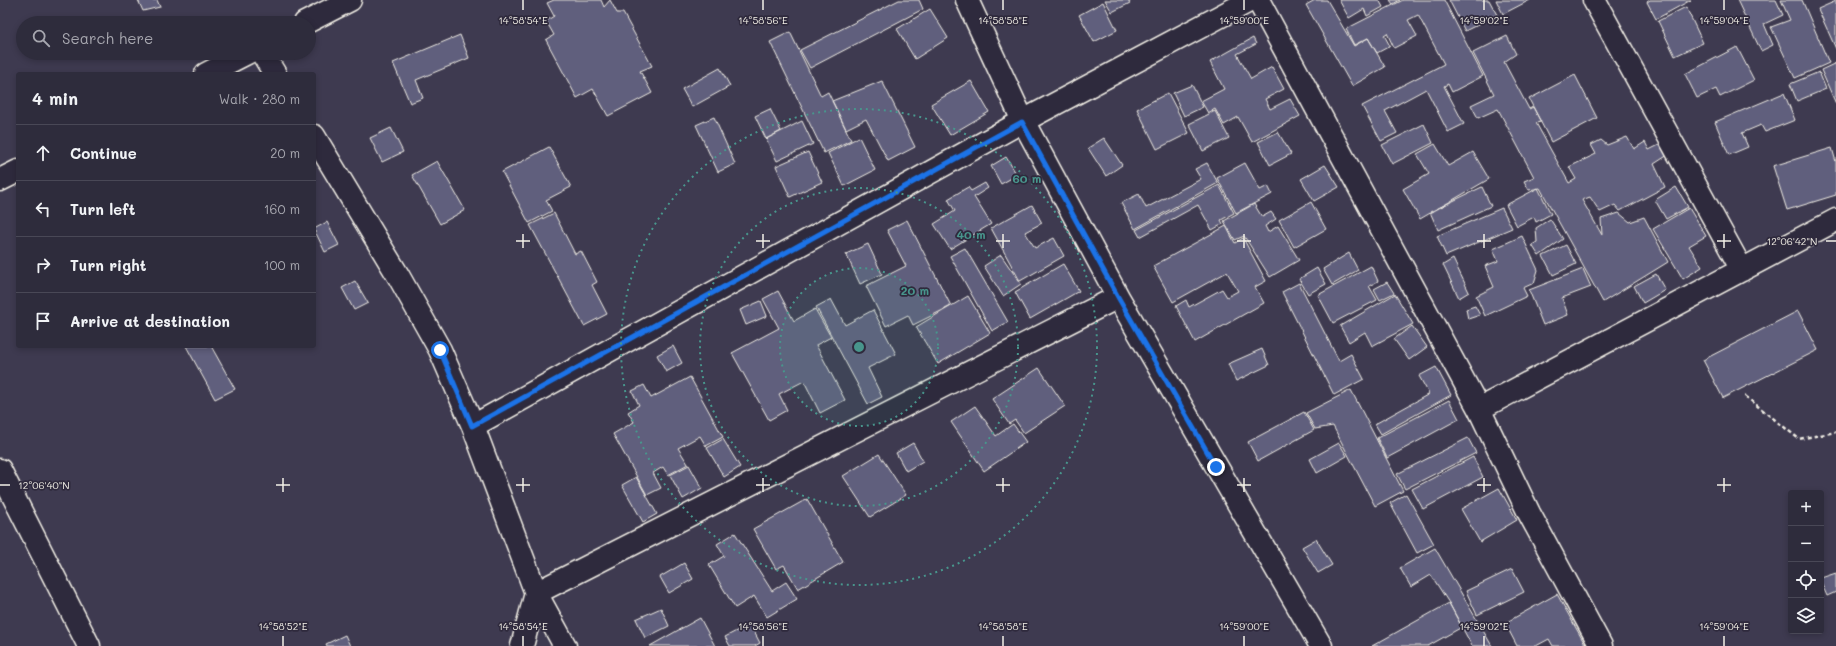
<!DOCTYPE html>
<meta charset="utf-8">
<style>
body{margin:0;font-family:Mali,sans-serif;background:#363443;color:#f1f3f6}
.controls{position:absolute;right:12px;bottom:12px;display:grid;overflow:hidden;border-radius:4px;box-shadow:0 2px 6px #0003}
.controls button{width:36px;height:36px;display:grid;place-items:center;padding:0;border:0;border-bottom:1px solid #494856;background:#2e2c3c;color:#f1f3f6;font:20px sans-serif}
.stop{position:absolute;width:12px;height:12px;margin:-9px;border:3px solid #1a73e8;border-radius:50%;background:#fff}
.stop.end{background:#1a73e8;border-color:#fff;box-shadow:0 1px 4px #0008}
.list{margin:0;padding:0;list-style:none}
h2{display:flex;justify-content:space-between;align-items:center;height:52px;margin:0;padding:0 16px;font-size:17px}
h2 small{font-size:13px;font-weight:400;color:#a7a7af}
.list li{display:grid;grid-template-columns:26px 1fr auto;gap:12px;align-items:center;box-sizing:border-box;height:56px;padding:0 16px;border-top:1px solid #494856}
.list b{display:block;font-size:15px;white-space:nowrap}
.list em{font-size:13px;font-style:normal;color:#a7a7af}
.icon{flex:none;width:22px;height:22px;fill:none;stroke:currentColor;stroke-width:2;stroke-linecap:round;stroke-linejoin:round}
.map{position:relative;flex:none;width:1836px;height:646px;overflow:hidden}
.search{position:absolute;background:#2e2c3c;box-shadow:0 2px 6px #0003;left:16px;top:16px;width:300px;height:44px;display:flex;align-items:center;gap:10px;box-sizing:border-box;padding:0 14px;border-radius:22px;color:#a7a7af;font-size:15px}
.panel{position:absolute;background:#2e2c3c;box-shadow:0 2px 6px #0003;left:16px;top:72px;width:300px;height:276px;border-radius:4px}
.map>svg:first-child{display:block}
.building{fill:#605f7d;stroke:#f4f1e8}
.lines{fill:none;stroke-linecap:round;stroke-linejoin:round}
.street-casing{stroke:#f4f1e8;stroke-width:25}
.path{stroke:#f4f1e8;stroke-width:2.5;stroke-dasharray:4 3;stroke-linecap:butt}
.street{stroke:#2f2a3d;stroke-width:22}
.route{stroke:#1a73e8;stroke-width:5}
.ticks{fill:none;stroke:#f4f1e8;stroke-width:1.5}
.ring{fill:none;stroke:#48958c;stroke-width:2;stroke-dasharray:2 4}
.ticks-label{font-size:10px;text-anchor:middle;fill:#f4f1e8;stroke:#2f2a3d;stroke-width:3.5;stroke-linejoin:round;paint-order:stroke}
.centre{fill:#48958c;stroke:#2f2a3d;stroke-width:2}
.ring-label{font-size:12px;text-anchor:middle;font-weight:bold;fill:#48958c;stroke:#2f2a3d;stroke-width:3.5;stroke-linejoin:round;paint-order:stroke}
</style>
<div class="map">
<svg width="1836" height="646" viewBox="0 0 1836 646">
<rect width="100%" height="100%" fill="#3e3a50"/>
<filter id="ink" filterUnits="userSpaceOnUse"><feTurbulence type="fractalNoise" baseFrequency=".025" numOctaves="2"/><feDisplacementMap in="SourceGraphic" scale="8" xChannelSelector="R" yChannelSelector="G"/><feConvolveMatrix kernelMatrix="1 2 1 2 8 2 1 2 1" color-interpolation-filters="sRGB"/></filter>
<g filter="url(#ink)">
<path class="building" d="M138,0H157L160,7L143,11Z
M554,0H601L604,7L610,0L617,13H623L652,66L640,71L652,93L608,116L593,89L577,98L546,40L554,35L546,21L554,16L547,3Z
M899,0H919L923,9L810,68L800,50Z
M1105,0H1128L1130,3L1112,12Z
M1315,0H1327L1354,46L1368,38L1385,67L1352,86L1306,5Z
M1339,0H1379L1383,7L1367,16L1364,9L1349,18Z
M1390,0H1400L1393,4Z
M1403,0H1444L1483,76L1452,92L1448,84L1444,86L1464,124L1448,132L1426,89L1385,111L1397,133L1381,141L1362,106L1444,64L1418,15L1408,20L1417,36L1394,48L1387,33L1384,35L1390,46L1377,53L1368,38L1354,45L1346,29Z
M1449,0H1489L1497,15L1465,31Z
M1496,0H1530L1503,14Z
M1650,0H1691L1656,19L1647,2Z
M1737,0H1776L1783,15L1764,24L1773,45L1761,51Z
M1781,0H1802L1829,63L1795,78L1771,27L1790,20Z
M1836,1V49L1818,9Z
M1103,2L1117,30L1094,42L1079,15Z
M1686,7L1703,43L1675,56L1658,21Z
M930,9L948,38L915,59L897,29Z
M790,32L821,96L828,92L851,140L824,153L770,42Z
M460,35L469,58L416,80L423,98L410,103L393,63Z
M1507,36L1516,54L1504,62L1529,109L1533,107L1541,122L1536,123L1569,183L1576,179L1569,167L1596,154L1591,145L1601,140L1607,145L1627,137L1634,149L1645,142L1649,150L1665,142L1668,155L1654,164L1665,187L1620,211L1615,205L1600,212L1590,197L1582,200L1602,235L1601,219L1619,213L1630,222L1644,217L1668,262L1603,302L1540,188L1529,190L1524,181L1534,177L1498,109L1478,118L1471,105L1494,94L1473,53Z
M1253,38L1256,44L1237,54L1251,79L1272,67L1284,89L1265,99L1270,109L1290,99L1300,116L1252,142L1238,117L1224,125L1215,109L1208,113L1201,101L1224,89L1210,62Z
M1737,47L1754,80L1720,97L1716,89L1697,98L1685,74Z
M1836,63V104L1821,70Z
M720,68L730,86L692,107L682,89Z
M1819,72L1826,89L1797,101L1790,84Z
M1575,75L1597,118L1551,142L1529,99Z
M882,81L915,147L888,161L866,119L846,129L832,101Z
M971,81L989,112L950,135L931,104Z
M1192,85L1203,107L1184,116L1173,93Z
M1168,93L1189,133L1157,149L1137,109Z
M1784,93L1795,120L1765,132L1761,125L1742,133L1748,147L1729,155L1715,122Z
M770,109L781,131L766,139L755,116Z
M1215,111L1229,138L1203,151L1189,124Z
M714,117L735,164L718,172L696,125Z
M802,121L813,144L777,161L766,139Z
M1424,124L1433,143L1392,164L1382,145Z
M391,128L403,152L382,162L370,138Z
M1278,132L1291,154L1270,165L1258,142Z
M859,137L875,170L844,186L828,153Z
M1104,138L1122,165L1106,176L1088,148Z
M1435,144L1448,166L1473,152L1489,179L1420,219L1403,189L1429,174L1417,154Z
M549,147L571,187L546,200L552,211L529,223L502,172Z
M1832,148L1836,162V195L1787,210L1773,166Z
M808,152L822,182L790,197L776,166Z
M1006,157L1017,175L1001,184L991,166Z
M437,161L465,210L440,224L412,175Z
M1207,163L1218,183L1135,229L1121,203L1139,194L1146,208L1201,179L1195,169Z
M1245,163L1260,190L1268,186L1272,194L1236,213L1217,178Z
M1325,165L1339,187L1314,201L1301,179Z
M985,183L988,188L974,197L991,224L950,249L934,224L955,211L948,199L968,187L971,191Z
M1219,185L1234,213L1221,220L1223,224L1212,230L1198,205L1140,237L1136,230Z
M1482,187L1491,206L1438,230L1430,212Z
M1676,187L1688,207L1666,219L1655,200Z
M1538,188L1551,214L1536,222L1534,217L1517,226L1506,205Z
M1311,202L1326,229L1294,247L1279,220Z
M1254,204L1262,217L1271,212L1276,219L1265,226L1268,232L1278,226L1299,260L1270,277L1244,236L1235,240L1224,221Z
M1032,205L1042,223L1025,232L1035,248L1054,238L1064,256L1020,281L991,228Z
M1502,208L1512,228L1446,256L1437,236Z
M1689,208L1706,236L1689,246L1702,267L1683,279L1653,229Z
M554,213L575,254L581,251L597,282L592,285L607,314L584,326L530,225Z
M1550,219L1563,239L1539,256L1532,245L1537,242L1536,228Z
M907,220L951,306L913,325L908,315L886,326L866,286L906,266L887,230Z
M327,222L339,245L325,252L314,229Z
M1226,226L1235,243L1243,238L1266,281L1255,287L1264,303L1195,342L1176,306L1186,300L1189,307L1222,289L1227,297L1238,291L1227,272L1173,302L1153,266Z
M1522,236L1538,270L1534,283L1523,288L1527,296L1485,316L1476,296L1494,287L1485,266L1498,261L1493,249Z
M868,244L882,274L860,284L846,254Z
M1566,245L1576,264L1553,275L1543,256Z
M965,248L1008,322L992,331L950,256Z
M1349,253L1358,270L1332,285L1323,269Z
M1001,255L1021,284L1003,296L984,266Z
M1453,259L1469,292L1459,298L1443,265Z
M1063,264L1079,291L1030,319L1015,292Z
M1371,266L1378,281L1369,286L1377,300L1333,323L1318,295Z
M1317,268L1326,284L1308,294L1299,279Z
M1583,269L1591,287L1562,298L1568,315L1543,325L1529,290Z
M1656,274L1665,290L1643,303L1634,286Z
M355,281L368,303L354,310L342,288Z
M1387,282L1394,293L1380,300L1374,289Z
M1299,283L1339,361L1351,354L1364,379L1334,395L1282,292Z
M778,291L794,321L815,309L831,337L816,345L845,400L820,413L804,381L779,394L787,410L769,420L732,353L779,328L763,299Z
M1395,294L1413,324L1372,346L1365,332L1349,342L1340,326Z
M968,296L990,333L938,364L916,327Z
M831,299L845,325L873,310L896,354L868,368L882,397L868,404L816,307Z
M761,301L767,316L746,325L740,310Z
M1475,306L1480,315L1468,319L1466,309Z
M1798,311L1818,350L1723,398L1703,360Z
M1412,326L1427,347L1409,360L1394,339Z
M186,346H211L235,389L215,399Z
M673,346L682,363L666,372L657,355Z
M1262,349L1269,365L1236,381L1228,364Z
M1436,367L1451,395L1381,434L1375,424L1429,394L1419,376Z
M1039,368L1065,406L1024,433L1015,420L1009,424L992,399Z
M690,377L723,437L706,446L700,436L678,448L688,464L668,475L663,467L653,473L661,488L647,495L613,434L634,422L628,412L639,405L632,391L644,385L651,398Z
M1351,390L1403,491L1375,506L1333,426L1315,429L1306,413Z
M1449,400L1459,419L1387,458L1377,438Z
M975,406L996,436L1013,424L1026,442L984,471L951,422Z
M1304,412L1314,430L1258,461L1248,442Z
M1468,438L1476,453L1405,489L1397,474Z
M723,439L740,467L724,477L707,448Z
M913,443L923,461L906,471L896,453Z
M1339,443L1347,456L1317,473L1310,459Z
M879,454L906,495L870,517L843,476Z
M1473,457L1483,477L1423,509L1412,489Z
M689,465L702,488L683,499L670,475Z
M636,477L657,514L643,522L622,485Z
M1499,488L1517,520L1480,542L1461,509Z
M1406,494L1434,544L1417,553L1390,503Z
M807,499L843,562L798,589L784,565L776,569L753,529Z
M735,533L772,591L786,582L797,599L767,617L754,596L735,608L709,565L724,556L717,544Z
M1316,539L1332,565L1318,573L1302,547Z
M1435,548L1492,646H1472L1449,603L1431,575L1411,587L1400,568Z
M684,563L693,579L669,593L660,577Z
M1512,569L1524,592L1477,615L1466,591Z
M1836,573V592L1827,596L1821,582V578Z
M1557,594L1586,646H1553L1549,639L1536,646H1517L1505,623Z
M1449,603L1462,627L1428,646H1372Z
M661,608L669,626L645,638L636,619Z
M700,618L715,646H650Z
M750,624L760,643L755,646H730L725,637Z
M345,635L350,646H327L326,644Z"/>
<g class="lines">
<defs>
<path id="street" d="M1258,0L1479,409L1836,220
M1594,0L1742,270
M305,23L350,0
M262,53L275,74
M206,74L247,53
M314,136L399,277L440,350L473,426L536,593L565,646
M0,180L18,171
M1118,297L1321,646
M1479,409L1529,513L1601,646
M473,426L1023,121L1251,0
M0,470L89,646
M522,646L536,593L1118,297L1023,121L967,0"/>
</defs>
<use href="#street" class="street-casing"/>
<path class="path" d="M1745,396L1799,439L1836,432"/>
<use href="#street" class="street"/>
</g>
</g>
<g class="lines" filter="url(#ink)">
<path class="route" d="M440,350L472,426L1022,122L1118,297L1216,467"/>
</g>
<path class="ticks" d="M523,0V10M763,0V10M1003,0V10M1244,0V10M1484,0V10M1724,0V10M523,234V248M763,234V248M1003,234V248M1244,234V248M1484,234V248M1724,234V248M516,241H530M756,241H770M996,241H1010M1237,241H1251M1477,241H1491M1717,241H1731M1826,241H1836M283,478V492M523,478V492M763,478V492M1003,478V492M1244,478V492M1484,478V492M1724,478V492M0,485H10M276,485H290M516,485H530M756,485H770M996,485H1010M1237,485H1251M1477,485H1491M1717,485H1731M283,636V646M523,636V646M763,636V646M1003,636V646M1244,636V646M1484,636V646M1724,636V646"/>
<circle cx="859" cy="347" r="79" fill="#48958c" fill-opacity=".12"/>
<g class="ring">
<circle cx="859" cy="347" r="79"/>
<circle cx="859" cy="347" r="159"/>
<circle cx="859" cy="347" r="238"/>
</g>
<g class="ticks-label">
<text x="523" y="24">14°58'54"E</text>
<text x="763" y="24">14°58'56"E</text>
<text x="1003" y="24">14°58'58"E</text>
<text x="1244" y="24">14°59'00"E</text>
<text x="1484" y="24">14°59'02"E</text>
<text x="1724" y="24">14°59'04"E</text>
<text x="1792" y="245">12°06'42"N</text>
<text x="44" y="489">12°06'40"N</text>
<text x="283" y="630">14°58'52"E</text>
<text x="523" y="630">14°58'54"E</text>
<text x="763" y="630">14°58'56"E</text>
<text x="1003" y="630">14°58'58"E</text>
<text x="1244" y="630">14°59'00"E</text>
<text x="1484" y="630">14°59'02"E</text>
<text x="1724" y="630">14°59'04"E</text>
</g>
<circle cx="859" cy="347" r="6" class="centre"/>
<g class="ring-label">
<text x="1027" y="183">60 m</text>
<text x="971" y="239">40 m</text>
<text x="915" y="295">20 m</text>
</g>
</svg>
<div class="controls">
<button>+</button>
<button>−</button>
<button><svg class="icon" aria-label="locate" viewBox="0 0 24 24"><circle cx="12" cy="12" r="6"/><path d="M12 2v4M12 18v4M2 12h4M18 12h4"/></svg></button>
<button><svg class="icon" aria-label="layers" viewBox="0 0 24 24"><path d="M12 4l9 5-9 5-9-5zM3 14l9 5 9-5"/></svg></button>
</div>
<div class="stop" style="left:440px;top:350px"></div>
<div class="stop end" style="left:1216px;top:467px"></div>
<div class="search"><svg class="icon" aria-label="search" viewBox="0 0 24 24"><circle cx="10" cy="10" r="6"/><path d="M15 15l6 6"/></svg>Search here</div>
<section class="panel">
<h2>4 min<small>Walk · 280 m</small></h2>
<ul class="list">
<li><svg class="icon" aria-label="ahead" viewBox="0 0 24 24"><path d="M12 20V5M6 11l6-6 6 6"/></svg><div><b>Continue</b></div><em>20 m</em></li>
<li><svg class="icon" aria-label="left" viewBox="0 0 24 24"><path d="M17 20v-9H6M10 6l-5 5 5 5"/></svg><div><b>Turn left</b></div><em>160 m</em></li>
<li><svg class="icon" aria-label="right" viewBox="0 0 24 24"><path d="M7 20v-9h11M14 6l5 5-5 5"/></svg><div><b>Turn right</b></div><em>100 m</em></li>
<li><svg class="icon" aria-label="arrive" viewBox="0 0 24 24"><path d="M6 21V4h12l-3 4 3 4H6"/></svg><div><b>Arrive at destination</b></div></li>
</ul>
</section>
</div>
